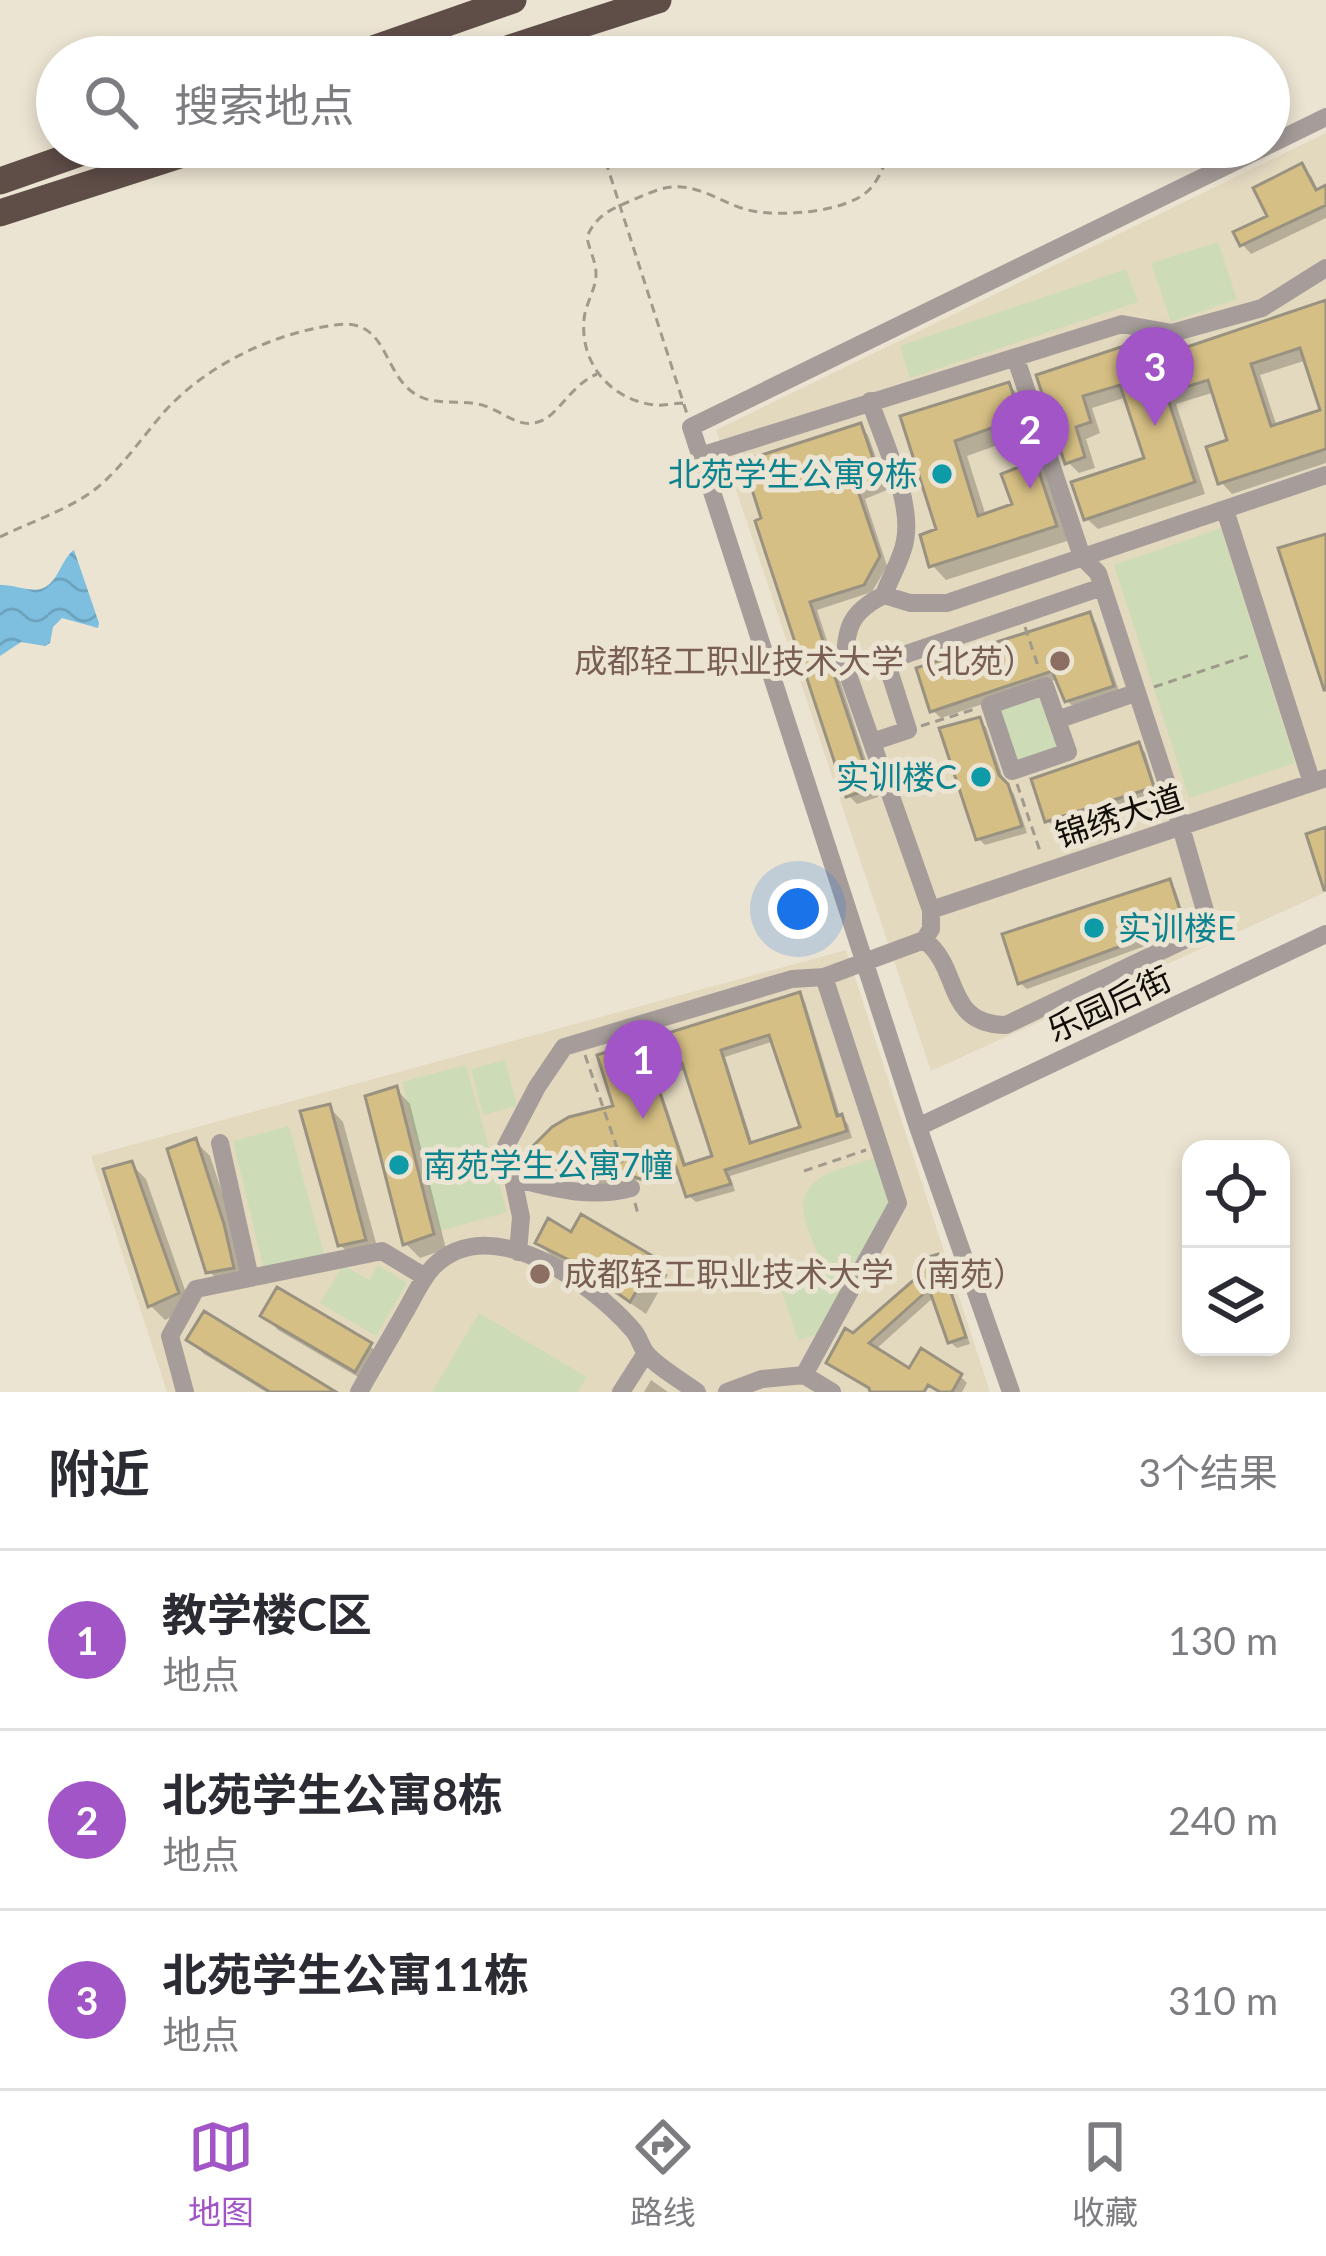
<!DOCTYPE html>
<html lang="zh">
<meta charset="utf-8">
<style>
body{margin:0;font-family:Lato,"Noto Sans SC",sans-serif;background:#f7f7f7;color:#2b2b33}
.controls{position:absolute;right:36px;bottom:36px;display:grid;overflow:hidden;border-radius:24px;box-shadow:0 6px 18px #0003}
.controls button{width:108px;height:108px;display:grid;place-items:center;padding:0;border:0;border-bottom:3px solid #e1e1e2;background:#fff;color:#2b2b33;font:60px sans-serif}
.you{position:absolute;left:798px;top:909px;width:42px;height:42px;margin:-30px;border:9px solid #fff;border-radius:50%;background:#1a73e8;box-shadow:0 0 0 18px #1a73e833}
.badge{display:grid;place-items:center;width:78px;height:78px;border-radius:50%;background:#a255c7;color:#fff;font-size:39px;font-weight:700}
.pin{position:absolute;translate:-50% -99px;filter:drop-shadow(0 3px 6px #0008)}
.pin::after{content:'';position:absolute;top:63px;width:42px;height:36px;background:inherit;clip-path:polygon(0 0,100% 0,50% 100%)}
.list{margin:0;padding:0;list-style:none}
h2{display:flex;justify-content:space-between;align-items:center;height:156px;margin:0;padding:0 48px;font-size:51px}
h2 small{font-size:39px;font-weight:400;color:#7c7c81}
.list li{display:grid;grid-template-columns:78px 1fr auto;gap:36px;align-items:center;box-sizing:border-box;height:180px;padding:0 48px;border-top:3px solid #e1e1e2}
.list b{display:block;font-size:45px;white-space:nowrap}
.list p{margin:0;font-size:39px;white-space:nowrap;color:#7c7c81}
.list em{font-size:39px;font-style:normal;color:#7c7c81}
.icon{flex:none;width:66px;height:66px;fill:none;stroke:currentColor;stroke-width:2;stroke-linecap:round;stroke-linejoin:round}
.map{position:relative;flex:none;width:1326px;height:1392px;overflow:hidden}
.search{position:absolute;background:#fff;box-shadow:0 6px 18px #0003;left:36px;right:36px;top:36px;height:132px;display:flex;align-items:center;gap:30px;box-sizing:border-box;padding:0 42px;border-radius:66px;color:#7c7c81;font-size:45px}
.sheet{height:696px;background:#fff}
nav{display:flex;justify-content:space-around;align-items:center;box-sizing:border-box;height:168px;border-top:3px solid #e1e1e2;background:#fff;font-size:33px;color:#7c7c81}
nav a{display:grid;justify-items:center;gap:6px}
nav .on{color:#a255c7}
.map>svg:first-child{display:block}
.built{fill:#e3d9bf}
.green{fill:#cddcb7}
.water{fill:url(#water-waves)}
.shadow{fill:#0003;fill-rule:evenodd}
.building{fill:#d6bf84;stroke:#999281;stroke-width:3;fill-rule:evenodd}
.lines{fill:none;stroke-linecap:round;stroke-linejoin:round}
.path{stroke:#a09a8c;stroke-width:3;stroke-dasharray:9 6;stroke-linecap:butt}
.minor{stroke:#a69d9a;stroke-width:18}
.highway{stroke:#5f4d48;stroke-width:27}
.highway-bridge{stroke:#5f4d48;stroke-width:27}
.culture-dot{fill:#0f9aa8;stroke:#ece4d2;stroke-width:4.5}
.education-dot{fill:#8d6e63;stroke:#ece4d2;stroke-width:4.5}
.labels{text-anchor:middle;stroke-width:10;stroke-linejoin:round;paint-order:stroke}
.culture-label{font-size:33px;fill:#0d838f;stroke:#ece4d2;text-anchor:end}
.education-label{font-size:33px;fill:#785e54;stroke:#ece4d2;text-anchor:end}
.street-label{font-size:33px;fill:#110e08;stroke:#ece4d2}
</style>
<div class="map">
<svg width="1326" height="1392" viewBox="0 0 1326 1392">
<defs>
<pattern id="water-waves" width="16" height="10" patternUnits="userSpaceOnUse" patternTransform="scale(3)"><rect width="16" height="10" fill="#7ebfdf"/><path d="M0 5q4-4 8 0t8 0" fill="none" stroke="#6ca3be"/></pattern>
</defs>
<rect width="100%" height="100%" fill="#ece4d2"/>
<path class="built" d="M1326,133V892L931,1071L716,430Z
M846,950L990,1392H167L91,1156Z"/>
<path class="green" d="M1218,242L1237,299L1171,322L1151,263Z
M1126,269L1138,302L910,378L900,346Z
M1221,528L1295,763L1189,798L1114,565Z
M1041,697L1059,749L1016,763L999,710Z
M505,1060L517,1106L483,1115L471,1069Z
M466,1065L507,1212L440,1231L402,1082Z
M289,1126L325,1258L264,1270L233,1141Z
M875,1158L891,1203L818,1334L798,1340L781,1289L801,1282L799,1273L809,1269L805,1257L817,1253C813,1239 802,1220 803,1205C805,1173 851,1166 875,1158Z
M343,1265L369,1280L378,1265L407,1283L376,1336L320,1303Z
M479,1313L587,1377L578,1392H432Z"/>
<path class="water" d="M74,550L99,623L98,628L62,618L53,627L50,643L45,646L21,642L0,656V585C13,584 29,592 41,589C59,583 60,560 74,550Z"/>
<path class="shadow" d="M1302,167L1311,176L1319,192L1326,188V218L1251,254L1242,244L1271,217Z
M1326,303V463L1232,494L1221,482L1231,442L1215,392L1176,404L1205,494L1098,529L1086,518L1147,459L1127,397L1092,408L1100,433L1086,439L1095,468L1079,473L1068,462L1039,377L1150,346L1162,358L1166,370ZM1307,360L1324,412L1277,427L1260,375Z
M1009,385L1023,400L1070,540L946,580L932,565L940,531L904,417ZM1012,440L1022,469L1016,506L986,516L967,456Z
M860,426L868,435L887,490L865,499L887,566L872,592L817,610L878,797L857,804L849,796L765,520Z
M1089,616L1096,623L1120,694L1075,708L1067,701L1058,679L941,718L933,711Z
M979,721L986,727L1005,784L1014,794L1027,833L985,845L978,838Z
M1138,746L1145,752L1158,794L1054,827L1047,820Z
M1169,883L1175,889L1189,930L1027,989L1020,983Z
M799,995L805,1002L840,1116L848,1124L852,1138L730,1176L735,1191L696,1202L689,1196L682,1173L649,1184L638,1180L595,1184L543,1175L536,1167L617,1108L600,1057ZM774,1041L804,1129L753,1145L725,1057ZM687,1069L716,1158L687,1167L657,1079Z
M396,1089L410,1104L446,1249L420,1258L405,1243Z
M329,1107L343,1122L379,1254L355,1259L340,1245Z
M196,1142L210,1156L238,1241L247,1282L224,1286L209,1271Z
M131,1164L146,1179L191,1307L165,1320L150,1305Z
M572,1237L654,1261L668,1275L646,1314L591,1276L553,1257L538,1243Z
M937,1257L943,1264L970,1344L957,1348L950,1342L935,1296L875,1350L910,1372L960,1376L967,1383L962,1392H940L920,1381L924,1392H873L836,1369L854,1337L927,1273Z
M264,1315L370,1346L384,1360L370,1384L278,1330Z
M190,1339L330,1392H266L204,1354Z
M651,1380L668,1392H644Z"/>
<path class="building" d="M1302,163L1316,190L1326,185V205L1240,246L1233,232L1267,216L1253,188Z
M1326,300V449L1218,484L1206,447L1227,440L1208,380L1166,393L1195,482L1084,520L1071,482L1144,458L1120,385L1083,396L1091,422L1076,427L1085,457L1065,464L1036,375L1139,341L1152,343L1159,369L1185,360L1181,349ZM1300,348L1320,410L1271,426L1251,364Z
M1009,382L1057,526L929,567L920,535L936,529L900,416ZM1003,424L1019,467L1001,474L1012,504L978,516L955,441Z
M861,423L881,482L858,491L880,556L864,585L810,602L872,788L846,797L755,521L761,518L743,461Z
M1326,534V690H1324L1278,548Z
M1090,612L1114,686L1065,702L1052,671L930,712L916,668Z
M980,717L999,775L1008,784L1022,826L976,840L939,728Z
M1139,742L1154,787L1045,822L1031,779Z
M1326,827V890H1324L1306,834Z
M1170,879L1184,923L1018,984L1002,934Z
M800,992L837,1116L842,1114L847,1131L725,1170L731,1184L686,1197L676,1167L640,1179L629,1175L600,1179L573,1178L531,1167L527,1159L531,1148L552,1127L569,1117L613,1106L597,1055ZM769,1035L800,1127L750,1143L721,1050ZM682,1063L712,1156L684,1165L653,1072Z
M397,1086L434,1234L403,1245L365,1096Z
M330,1104L366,1240L338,1246L300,1111Z
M196,1138L224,1224L234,1268L206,1273L167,1149Z
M132,1161L179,1293L148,1307L103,1169Z
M581,1214L656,1258L630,1302L573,1262L535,1243L548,1218L571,1232Z
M938,1254L966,1337L948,1343L929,1289L869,1343L909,1368L921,1348L962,1374L952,1392H940L928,1385L924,1392H870L869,1388L826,1363L845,1328L853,1333L923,1272L919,1260Z
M277,1287L372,1343L355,1372L260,1316Z
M204,1311L336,1392H270L186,1340Z"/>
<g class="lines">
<path class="path" d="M601,147L687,414
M683,403C674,403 663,406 655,405C611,400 580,364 584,320C585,304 596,290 596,274C596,261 589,250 587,237C595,217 609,210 628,202C645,195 663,185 682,187C707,189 729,207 753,211C782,217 849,212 870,189C880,178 886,161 891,147
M0,537C30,522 73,508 98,487C124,465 143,436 165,411C207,365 273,333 335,325C386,317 382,368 411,391C435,410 464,396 490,408C508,415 520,429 541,421C558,415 571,385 597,374
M1025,627L1039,669
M1154,687L1253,654
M921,726L975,709
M1017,784L1041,854
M585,1055L625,1171
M804,1171L866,1150
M635,1203L638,1214"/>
<path class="minor" d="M1269,145L1326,117
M700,456L1122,324L1172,333L1262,308L1326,268
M1225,510L1312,783
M884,595L910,603H947L1326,475
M1045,686L1068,752L1012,771L990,705Z
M1057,720L1135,693
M872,742L908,730L886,661L1102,587
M931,910L1326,778
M924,940C962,968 943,1024 1006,1025L1201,932L1208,921L1181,827L1098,573L1082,557L1016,359
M918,1127L1326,934
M220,1143L250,1278
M513,1178C553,1188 589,1199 631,1188
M518,1252L521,1217L506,1146L537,1087L564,1047L792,979L824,977L924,940L931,929V910L845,666C845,628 850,612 884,595C890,577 902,559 905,541C913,500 883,441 870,401
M804,1375L898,1203L824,977
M185,1392L170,1336L196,1289L382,1251L425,1277
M359,1392C374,1365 390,1339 405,1312C414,1297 422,1278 434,1266C491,1210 592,1283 632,1329C639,1336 640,1345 646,1353C656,1366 682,1381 697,1392
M621,1392L646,1353
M727,1392L762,1379L804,1375L832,1392
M1011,1392L918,1127L691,427L1265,147"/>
<path class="highway" d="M568,29L658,0
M350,57L513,0
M0,181L97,147
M0,213L205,147"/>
<path class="highway-bridge" d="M504,50L568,29"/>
</g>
<g class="culture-dot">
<circle cx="942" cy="474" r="12"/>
<circle cx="981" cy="777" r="12"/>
<circle cx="1094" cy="928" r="12"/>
<circle cx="399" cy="1165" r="12"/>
</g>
<g class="education-dot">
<circle cx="1060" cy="661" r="12"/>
<circle cx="540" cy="1274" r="12"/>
</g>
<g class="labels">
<g class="culture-label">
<text x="918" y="486">北苑学生公寓9栋</text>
<text x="957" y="789">实训楼C</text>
<text x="1118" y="940" text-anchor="start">实训楼E</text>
<text x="423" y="1177" text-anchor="start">南苑学生公寓7幢</text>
</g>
<g class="education-label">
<text x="1036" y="673">成都轻工职业技术大学（北苑）</text>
<text x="564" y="1286" text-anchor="start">成都轻工职业技术大学（南苑）</text>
</g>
<g class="street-label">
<text transform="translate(1119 816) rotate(-18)" y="12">锦绣大道</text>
<text transform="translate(1109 1004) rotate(-25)" y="12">乐园后街</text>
</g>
</g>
</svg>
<div class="controls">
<button><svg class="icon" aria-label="locate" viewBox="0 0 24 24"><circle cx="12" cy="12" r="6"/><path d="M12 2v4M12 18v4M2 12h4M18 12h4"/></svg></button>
<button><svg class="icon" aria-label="layers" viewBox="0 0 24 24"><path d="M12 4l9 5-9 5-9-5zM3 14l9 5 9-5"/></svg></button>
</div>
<div class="you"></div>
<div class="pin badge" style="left:643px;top:1119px">1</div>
<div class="pin badge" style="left:1030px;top:489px">2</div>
<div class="pin badge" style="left:1155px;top:426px">3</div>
<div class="search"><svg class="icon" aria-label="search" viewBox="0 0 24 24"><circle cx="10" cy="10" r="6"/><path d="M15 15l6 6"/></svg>搜索地点</div>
</div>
<section class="sheet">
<h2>附近<small>3个结果</small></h2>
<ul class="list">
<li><span class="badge">1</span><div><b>教学楼C区</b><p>地点</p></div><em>130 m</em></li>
<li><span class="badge">2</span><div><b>北苑学生公寓8栋</b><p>地点</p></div><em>240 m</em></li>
<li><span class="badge">3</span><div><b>北苑学生公寓11栋</b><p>地点</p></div><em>310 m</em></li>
</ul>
</section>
<nav>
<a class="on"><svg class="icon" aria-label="map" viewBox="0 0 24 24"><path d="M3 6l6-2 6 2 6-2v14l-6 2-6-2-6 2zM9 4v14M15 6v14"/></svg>地图</a>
<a><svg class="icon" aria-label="directions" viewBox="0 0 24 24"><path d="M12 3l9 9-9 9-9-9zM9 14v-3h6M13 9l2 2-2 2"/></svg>路线</a>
<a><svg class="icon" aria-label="saved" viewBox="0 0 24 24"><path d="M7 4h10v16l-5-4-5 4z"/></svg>收藏</a>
</nav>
